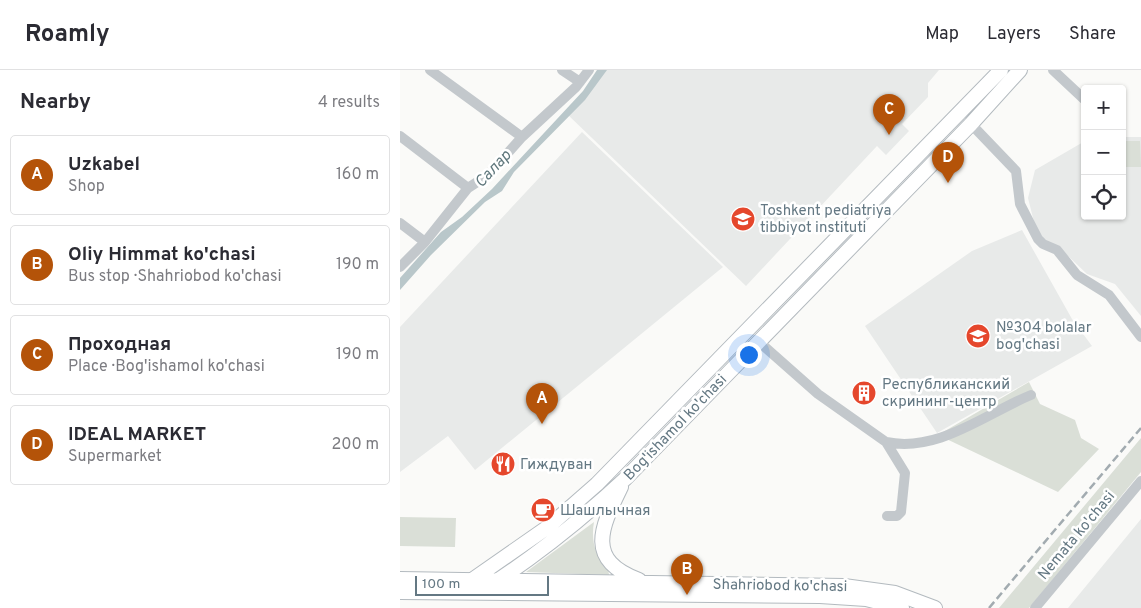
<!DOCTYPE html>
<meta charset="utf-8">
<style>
body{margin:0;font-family:Overpass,sans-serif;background:#f2f2f3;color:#2b2b33}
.controls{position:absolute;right:15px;top:15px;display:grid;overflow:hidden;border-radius:5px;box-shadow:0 1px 4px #0004}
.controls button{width:45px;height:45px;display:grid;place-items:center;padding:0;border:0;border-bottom:1px solid #e1e1e2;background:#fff;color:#2b2b33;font:25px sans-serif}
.scale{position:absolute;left:15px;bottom:12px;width:134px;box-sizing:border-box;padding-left:5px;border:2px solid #647883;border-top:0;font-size:14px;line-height:18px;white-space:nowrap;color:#647883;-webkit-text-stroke:4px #fff;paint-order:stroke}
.you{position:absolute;left:348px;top:284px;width:18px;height:18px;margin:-12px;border:4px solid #fff;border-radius:50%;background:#1a73e8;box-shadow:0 0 0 8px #1a73e833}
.badge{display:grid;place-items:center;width:32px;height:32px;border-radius:50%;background:#b45309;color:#fff;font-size:16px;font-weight:700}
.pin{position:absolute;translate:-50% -41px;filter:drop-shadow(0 1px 2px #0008)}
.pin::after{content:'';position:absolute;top:26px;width:18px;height:15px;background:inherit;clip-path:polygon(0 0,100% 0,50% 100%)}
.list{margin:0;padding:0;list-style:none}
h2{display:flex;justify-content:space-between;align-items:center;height:65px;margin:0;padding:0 20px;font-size:21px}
h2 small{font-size:16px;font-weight:400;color:#7c7c81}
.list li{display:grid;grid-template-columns:32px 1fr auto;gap:15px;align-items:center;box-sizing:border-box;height:80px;margin:0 10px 10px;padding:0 10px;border:1px solid #e1e1e2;border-radius:5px}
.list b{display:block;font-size:19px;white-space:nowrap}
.list p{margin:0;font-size:16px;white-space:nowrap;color:#7c7c81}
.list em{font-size:16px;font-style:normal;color:#7c7c81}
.icon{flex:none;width:28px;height:28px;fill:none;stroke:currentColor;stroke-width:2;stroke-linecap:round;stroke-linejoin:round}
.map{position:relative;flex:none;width:741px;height:538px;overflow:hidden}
header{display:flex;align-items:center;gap:30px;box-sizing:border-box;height:70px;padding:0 25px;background:#fff;border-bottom:1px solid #e1e1e2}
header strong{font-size:24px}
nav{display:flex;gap:28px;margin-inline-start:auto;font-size:18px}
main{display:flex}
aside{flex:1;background:#fff}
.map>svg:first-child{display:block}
.built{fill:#e8eae9}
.green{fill:#dadfd7}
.water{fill:#b9c7ca}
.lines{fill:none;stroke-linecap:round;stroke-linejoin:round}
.secondary-casing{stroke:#b3babf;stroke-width:16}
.street{stroke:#c3c8cc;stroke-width:10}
.secondary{stroke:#fff;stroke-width:14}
.rail{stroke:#a2abb0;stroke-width:2.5;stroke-dasharray:8 4;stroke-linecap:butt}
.labels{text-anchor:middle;stroke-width:5;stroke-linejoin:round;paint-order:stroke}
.poi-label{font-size:15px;fill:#647883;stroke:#fff;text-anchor:start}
.street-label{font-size:15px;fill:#647883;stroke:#fff}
.water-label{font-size:16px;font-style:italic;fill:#5f777c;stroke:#fff}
</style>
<header>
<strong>Roamly</strong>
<nav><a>Map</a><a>Layers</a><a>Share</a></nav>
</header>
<main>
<aside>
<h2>Nearby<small>4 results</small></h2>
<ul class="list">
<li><span class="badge">A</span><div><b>Uzkabel</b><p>Shop</p></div><em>160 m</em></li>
<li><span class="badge">B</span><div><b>Oliy Himmat ko'chasi</b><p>Bus stop · Shahriobod ko'chasi</p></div><em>190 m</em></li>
<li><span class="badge">C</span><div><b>Проходная</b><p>Place · Bog'ishamol ko'chasi</p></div><em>190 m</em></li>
<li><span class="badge">D</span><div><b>IDEAL MARKET</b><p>Supermarket</p></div><em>200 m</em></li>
</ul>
</aside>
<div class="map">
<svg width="741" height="538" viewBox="0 0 741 538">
<rect width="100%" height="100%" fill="#fafaf8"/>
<path class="built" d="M203,0H539L528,13V27L502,54L509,61L486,85L477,76L346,216L167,44Z
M182,62L323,197L75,400L48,366L0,402V257Z
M722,67H741V246L715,214L687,204L665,183L637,164L628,128L635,100L685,71V146H722Z
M622,160L672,249L692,276L537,363L465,256L572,181Z
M741,449V538H668Z"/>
<path class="green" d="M740,71L741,97H722V71Z
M629,312L640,334L675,350L681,368L699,379L658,422L538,365Z
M741,368V402L629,538H599Z
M0,447L56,448L55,477L0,476Z
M194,452C191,468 194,487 208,497L209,505L126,502Z"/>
<path class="water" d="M197,0H207L185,30L114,102L102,121L85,132L31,185L0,220V208L41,162L62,147L92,119L183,21Z"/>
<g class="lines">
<defs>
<path id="secondary" d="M221,417C202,456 184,490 239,510
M0,509L444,516L495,523L535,538
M72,510L148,457L197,414L601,0
M0,522L420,526L466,529L502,538
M80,522C132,489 180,451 225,409L571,54L620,0"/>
</defs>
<use href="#secondary" class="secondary-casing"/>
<path class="street" d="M30,0L122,67
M162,0L180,12
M653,0L685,30
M571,54L616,101L620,134L638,169L643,174L657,180L677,205L709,225L741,267
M0,66L68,118
M0,153L25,172
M0,197L25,172L68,118L88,105L122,67L176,17L189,0
M358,271L418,324L486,372L505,403L501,442L497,446H487
M486,372C538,383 585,344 631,325
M635,538L741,411"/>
<use href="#secondary" class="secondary"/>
<path class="rail" d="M589,538L741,358"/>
</g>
<defs>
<symbol id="university-disc" viewBox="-11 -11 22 22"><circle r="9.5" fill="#e5472c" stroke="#fff"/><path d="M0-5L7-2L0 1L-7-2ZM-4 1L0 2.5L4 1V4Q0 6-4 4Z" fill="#fff"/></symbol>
<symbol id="school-disc" viewBox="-11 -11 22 22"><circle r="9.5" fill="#e5472c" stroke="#fff"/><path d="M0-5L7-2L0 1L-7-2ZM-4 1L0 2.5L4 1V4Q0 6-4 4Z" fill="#fff"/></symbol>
<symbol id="building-disc" viewBox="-11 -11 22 22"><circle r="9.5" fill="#e5472c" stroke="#fff"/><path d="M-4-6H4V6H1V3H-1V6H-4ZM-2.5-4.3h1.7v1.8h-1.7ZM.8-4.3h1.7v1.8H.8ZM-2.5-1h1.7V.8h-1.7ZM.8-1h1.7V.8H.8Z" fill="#fff"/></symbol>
<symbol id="restaurant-disc" viewBox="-11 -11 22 22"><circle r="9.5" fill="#e5472c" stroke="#fff"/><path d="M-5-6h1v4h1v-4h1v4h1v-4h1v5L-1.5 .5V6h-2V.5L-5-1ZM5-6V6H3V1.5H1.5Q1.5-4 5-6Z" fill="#fff"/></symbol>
<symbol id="cafe-disc" viewBox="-11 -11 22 22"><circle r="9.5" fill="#e5472c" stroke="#fff"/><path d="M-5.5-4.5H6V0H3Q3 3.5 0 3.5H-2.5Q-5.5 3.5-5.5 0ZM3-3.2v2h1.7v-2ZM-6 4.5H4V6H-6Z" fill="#fff"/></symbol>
</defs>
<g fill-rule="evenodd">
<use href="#university-disc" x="329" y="135" width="28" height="28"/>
<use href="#school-disc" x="564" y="252" width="28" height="28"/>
<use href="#building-disc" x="450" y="309" width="28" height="28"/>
<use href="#restaurant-disc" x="89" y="380" width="28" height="28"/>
<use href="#cafe-disc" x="129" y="426" width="28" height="28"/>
</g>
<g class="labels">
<g class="poi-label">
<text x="360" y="145">Toshkent pediatriya<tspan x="360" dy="17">tibbiyot instituti</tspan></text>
<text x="596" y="262">№304 bolalar<tspan x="596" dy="17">bog'chasi</tspan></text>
<text x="482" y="319">Республиканский<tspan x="482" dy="17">скрининг-центр</tspan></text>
<text x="120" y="399">Гиждуван</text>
<text x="160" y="445">Шашлычная</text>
</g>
<g class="street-label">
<text transform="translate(275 357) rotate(-46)" y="5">Bog'ishamol ko'chasi</text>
<text transform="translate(676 465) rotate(-50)" y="5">Nemata ko'chasi</text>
<text transform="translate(380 515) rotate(1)" y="5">Shahriobod ko'chasi</text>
</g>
<g class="water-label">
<text transform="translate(92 98) rotate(-47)" y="6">Салар</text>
</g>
</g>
</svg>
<div class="controls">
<button>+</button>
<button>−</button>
<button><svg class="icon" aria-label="locate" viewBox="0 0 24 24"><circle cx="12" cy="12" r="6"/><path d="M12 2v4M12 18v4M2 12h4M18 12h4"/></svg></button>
</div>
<div class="scale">100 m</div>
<div class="you"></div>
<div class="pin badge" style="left:142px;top:354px">A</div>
<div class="pin badge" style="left:287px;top:525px">B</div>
<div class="pin badge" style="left:489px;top:65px">C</div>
<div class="pin badge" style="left:548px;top:113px">D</div>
</div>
</main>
